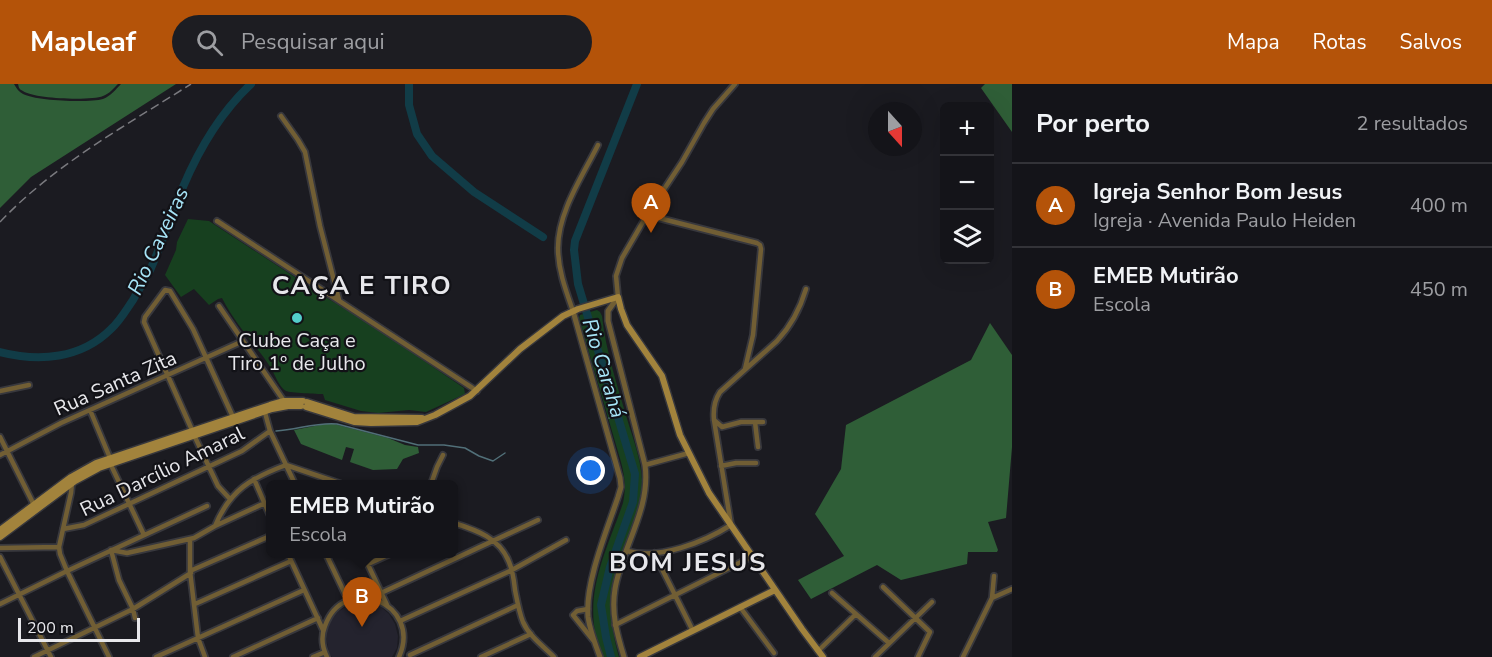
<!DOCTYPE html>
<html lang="pt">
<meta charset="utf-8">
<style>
body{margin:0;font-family:"Nunito Sans",sans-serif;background:#1d1d22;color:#f1f3f6}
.controls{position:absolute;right:18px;top:18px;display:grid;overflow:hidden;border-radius:9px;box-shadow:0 6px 24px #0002}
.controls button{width:54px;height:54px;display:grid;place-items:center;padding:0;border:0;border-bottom:2px solid #333338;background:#141419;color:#f1f3f6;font:30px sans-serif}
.compass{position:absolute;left:868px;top:18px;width:54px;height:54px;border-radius:50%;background:#141419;box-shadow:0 6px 24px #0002;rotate:159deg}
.scale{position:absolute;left:18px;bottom:15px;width:122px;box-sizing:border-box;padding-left:6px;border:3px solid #e7e7eb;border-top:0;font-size:16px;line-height:21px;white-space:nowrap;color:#e7e7eb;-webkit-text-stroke:4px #121217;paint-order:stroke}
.you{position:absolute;left:591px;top:387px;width:21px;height:21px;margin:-15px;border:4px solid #fff;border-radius:50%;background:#1a73e8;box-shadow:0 0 0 9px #1a73e833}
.badge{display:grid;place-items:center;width:39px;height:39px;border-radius:50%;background:#b45309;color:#fff;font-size:20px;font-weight:700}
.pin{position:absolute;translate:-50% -50px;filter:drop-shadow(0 2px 3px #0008)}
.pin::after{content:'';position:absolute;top:32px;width:21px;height:18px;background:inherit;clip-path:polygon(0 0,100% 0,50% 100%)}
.popup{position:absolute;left:266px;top:396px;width:192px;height:78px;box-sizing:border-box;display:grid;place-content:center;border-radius:9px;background:#141419;filter:drop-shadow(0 2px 4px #0005);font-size:20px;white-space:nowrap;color:#9d9ea2}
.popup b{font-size:22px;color:#f1f3f6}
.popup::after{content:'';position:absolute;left:50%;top:100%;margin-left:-12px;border:12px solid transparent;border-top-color:#141419}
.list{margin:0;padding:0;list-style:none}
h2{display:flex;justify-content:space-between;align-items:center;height:78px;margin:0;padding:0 24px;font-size:26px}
h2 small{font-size:20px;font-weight:400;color:#9d9ea2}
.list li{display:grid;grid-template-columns:39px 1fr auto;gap:18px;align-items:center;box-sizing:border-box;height:84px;padding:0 24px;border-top:2px solid #333338}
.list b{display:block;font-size:22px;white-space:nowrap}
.list p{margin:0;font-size:20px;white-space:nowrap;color:#9d9ea2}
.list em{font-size:20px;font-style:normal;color:#9d9ea2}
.icon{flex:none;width:33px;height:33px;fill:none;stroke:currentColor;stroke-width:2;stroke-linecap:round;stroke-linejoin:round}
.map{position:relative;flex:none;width:1012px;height:573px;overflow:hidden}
header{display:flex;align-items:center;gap:36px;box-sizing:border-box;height:84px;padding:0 30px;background:#b45309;color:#fff}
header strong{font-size:28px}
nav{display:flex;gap:33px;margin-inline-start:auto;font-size:21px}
.search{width:420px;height:54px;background:#1d1d22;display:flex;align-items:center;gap:15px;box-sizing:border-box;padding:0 21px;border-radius:33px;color:#9d9ea2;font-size:22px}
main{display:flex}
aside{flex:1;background:#141419}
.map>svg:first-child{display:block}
.built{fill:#24232e}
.green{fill:#17401f}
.forest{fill:#2f5e37}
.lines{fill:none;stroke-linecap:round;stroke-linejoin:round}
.stream{stroke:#516f78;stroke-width:1.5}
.river{stroke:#113c47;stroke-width:8}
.minor-casing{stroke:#38383d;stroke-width:8}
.tertiary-casing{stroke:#38383d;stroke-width:8}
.secondary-casing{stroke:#38383d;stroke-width:9}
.minor{stroke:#715e34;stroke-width:4.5}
.tertiary{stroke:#715e34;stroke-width:5}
.secondary{stroke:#a2833c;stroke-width:6}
.rail{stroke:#7a7a7f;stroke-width:1.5;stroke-dasharray:9 4.5;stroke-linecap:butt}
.poi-dot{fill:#53cdcb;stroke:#121217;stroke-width:2}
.labels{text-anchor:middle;stroke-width:4.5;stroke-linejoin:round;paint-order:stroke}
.poi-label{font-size:20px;fill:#e7e7eb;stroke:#121217}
.street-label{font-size:20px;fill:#e7e7eb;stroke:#121217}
.water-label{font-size:21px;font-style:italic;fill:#a7e5f8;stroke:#121217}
.district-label{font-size:26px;font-weight:bold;letter-spacing:1.5px;fill:#e7e7eb;stroke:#121217}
</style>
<header>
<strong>Mapleaf</strong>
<div class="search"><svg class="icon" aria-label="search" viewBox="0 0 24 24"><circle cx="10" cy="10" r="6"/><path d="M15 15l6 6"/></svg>Pesquisar aqui</div>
<nav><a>Mapa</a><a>Rotas</a><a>Salvos</a></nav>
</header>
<main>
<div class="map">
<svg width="1012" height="573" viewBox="0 0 1012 573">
<rect width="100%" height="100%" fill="#1b1b21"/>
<path class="built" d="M359,519H370L381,523L389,530L395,540L398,552L397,564L392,573H332L329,569L327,558V547L331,536L338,528L348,521Z"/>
<path class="green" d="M188,135L209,137L327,214L370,240L464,304L465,310L426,328L409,326L378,329L361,327L325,316L323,310C318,310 290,309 286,307C279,303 275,291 271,284C255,260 235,240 222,214L218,215L209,221L194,205L181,213L165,191L176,166L177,158Z
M597,226L600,228L602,232C606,269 618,303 628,338C634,357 641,376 642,396C642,414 636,432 630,449C614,499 604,520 619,573H602C580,515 604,474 623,419C626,404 625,393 621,378L579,234L580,231Z"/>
<path class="forest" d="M0,0H14C17,5 19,8 23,10C36,17 89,19 103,15C111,12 116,5 121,0H176L31,93L0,124Z
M18,0H118C114,4 109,10 103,12C91,17 34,15 23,7C19,5 19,4 18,0Z
M985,0H1012V48L981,4Z
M990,239L1012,271V363L1006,434L988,438L998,466L997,468H968L967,480L901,496L877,481L811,515L798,496L844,472L815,430L841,385L846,341L971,276Z
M325,340H334L388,354L405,361L418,363L419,369L403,375L397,385L373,386L350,378L354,365L346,363L342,376L301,360L294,346Z"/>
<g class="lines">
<path class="stream" d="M609,334L619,332
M276,347C297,346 316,338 337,340L418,361H444L465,364L479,372L493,377L505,369"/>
<path class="river" d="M409,0V21L417,50L432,72L474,108L543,153
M0,268C39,278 81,275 111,245C120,237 126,226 133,216C139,205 146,195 151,184C163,157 171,129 183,103C199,65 221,28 251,0
M611,573L606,553L601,521L610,483L633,418L635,390L578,200L574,166L575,157L637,0"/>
<defs>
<path id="minor" d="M281,32L298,56L305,68L320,142L339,216
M647,131L757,159L760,161L761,165L753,251L745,285
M217,137L477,307
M618,213L616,192L622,174L647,131L682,78L704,39L713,25L735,0
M219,222L284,317
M573,227C566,207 558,186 558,164C558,128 582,93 598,61
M0,307L29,301
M264,325L270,347L295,400
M90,326L110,374
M714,336L722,343L741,338H763
M755,338L758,363
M192,346L144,238L145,233L165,206L170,207L193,245L233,333
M194,351L218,402L230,415
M0,353L34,421
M0,371L61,339L243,257
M110,379L144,451
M645,381L689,369
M721,382L736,379H756
M254,395L270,432
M72,399L71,409L59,463L60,470L67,487L109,573
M431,400L437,383L443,371
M454,439C476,446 500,454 509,478C513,487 514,497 515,506C517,516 519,528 523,538C529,552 543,562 554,573
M215,442C230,406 251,394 286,381L342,400
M63,445L84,441L242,367L270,347
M190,455V487L198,554L205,573
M0,464L59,463
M111,466L127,469L194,454L215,442L265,419
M111,466L119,496L133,525L135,534
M627,467C660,476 704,458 731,441L714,336C713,326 714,317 720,308L777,257C792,241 800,225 806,205
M654,469L693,547
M288,470L323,546
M326,470L345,510L352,515
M363,470L387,521
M0,473L51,573
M368,480L390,470
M190,487L270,452
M883,503L930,548L918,573
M381,509L538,436
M832,509L889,559
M992,514L994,492
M0,520L67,487L207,422
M195,520L291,477
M740,523L774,569
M588,525L577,527L573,531L593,556
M400,537L512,486L566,456
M615,541L753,472
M818,567L856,530
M410,571L518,521
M34,573L133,525L191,489
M156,573L304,506
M233,573L318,534
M313,573L325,568
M327,573C322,563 321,552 325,542C344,488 423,519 399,573
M481,573L531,550
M875,573L932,518
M963,573L992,514L1012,505"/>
<path id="tertiary" d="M618,213L608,227V237L645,381C651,425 622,463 615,505C611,529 617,550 624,573
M573,227L620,394L621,403L618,413C607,446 585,498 588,533C590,547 595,560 600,573"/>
<path id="secondary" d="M307,318L354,333L422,334
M306,323L354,338L371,339L417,338L435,331L470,312L520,265L563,232L578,225L618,213L621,225L627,241L662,292L680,351L709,409L802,545L823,573
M0,446L71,393L96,379L270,321L284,317H303
M0,453L75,397L99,384L272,325L288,322H301
M640,573L775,506"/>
</defs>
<use href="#minor" class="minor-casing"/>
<use href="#tertiary" class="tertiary-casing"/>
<use href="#secondary" class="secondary-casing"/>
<use href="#minor" class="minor"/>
<use href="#tertiary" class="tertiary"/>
<use href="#secondary" class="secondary"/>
<path class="rail" d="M0,138C54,81 125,42 191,0"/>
</g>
<circle class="poi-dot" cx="297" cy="234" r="6"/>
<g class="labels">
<g class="poi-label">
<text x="297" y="263">Clube Caça e<tspan x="297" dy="23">Tiro 1º de Julho</tspan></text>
</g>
<g class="street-label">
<text transform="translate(115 299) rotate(-24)" y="7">Rua Santa Zita</text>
<text transform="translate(162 387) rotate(-26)" y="7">Rua Darcílio Amaral</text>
</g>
<g class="water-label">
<text transform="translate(158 157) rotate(-65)" y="7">Rio Caveiras</text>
<text transform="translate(604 284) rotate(73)" y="7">Rio Carahá</text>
</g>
<g class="district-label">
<text x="362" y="210">CAÇA E TIRO</text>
<text x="688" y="487">BOM JESUS</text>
</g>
</g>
</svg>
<div class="controls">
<button>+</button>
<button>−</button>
<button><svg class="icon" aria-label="layers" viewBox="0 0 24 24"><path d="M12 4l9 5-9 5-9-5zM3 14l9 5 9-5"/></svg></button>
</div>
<svg class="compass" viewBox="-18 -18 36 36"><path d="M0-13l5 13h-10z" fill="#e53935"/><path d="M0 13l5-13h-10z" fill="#9d9ea2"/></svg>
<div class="scale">200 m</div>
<div class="you"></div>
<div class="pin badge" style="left:651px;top:149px">A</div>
<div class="pin badge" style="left:362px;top:543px">B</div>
<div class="popup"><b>EMEB Mutirão</b>Escola</div>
</div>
<aside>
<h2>Por perto<small>2 resultados</small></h2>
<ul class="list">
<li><span class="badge">A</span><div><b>Igreja Senhor Bom Jesus</b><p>Igreja · Avenida Paulo Heiden</p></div><em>400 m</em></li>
<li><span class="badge">B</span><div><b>EMEB Mutirão</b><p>Escola</p></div><em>450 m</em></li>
</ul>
</aside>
</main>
